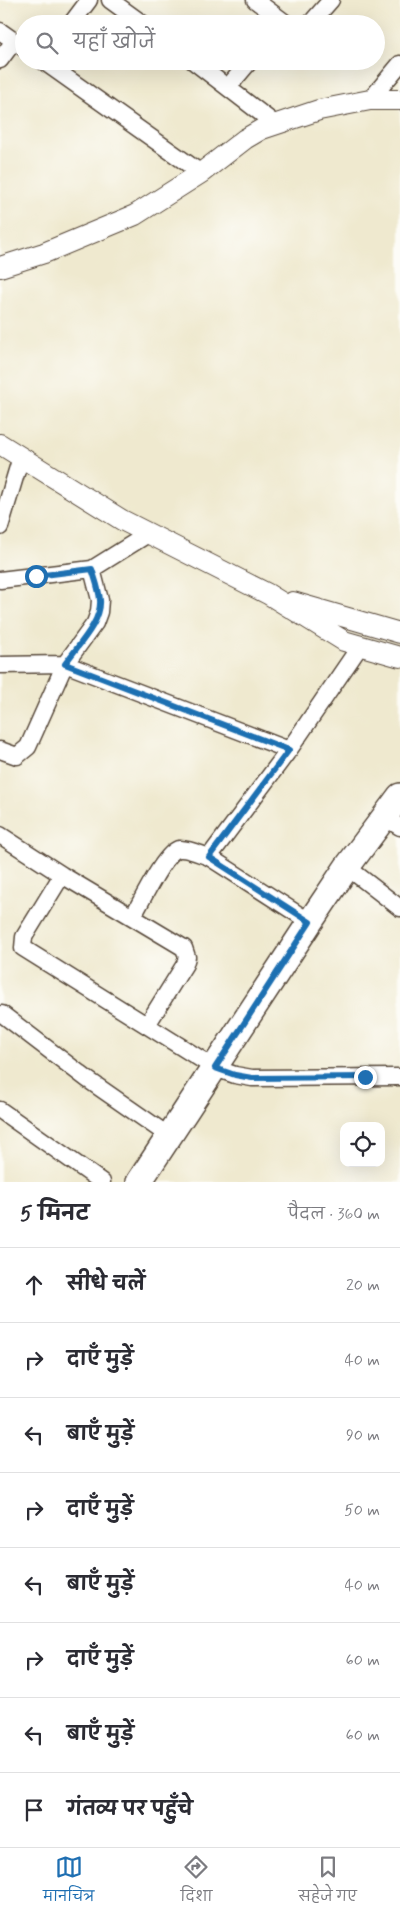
<!DOCTYPE html>
<html lang="hi">
<meta charset="utf-8">
<style>
body{margin:0;font-family:Mynerve,"Playpen Sans Deva",sans-serif;background:#f7f7f7;color:#2b2b33}
.controls{position:absolute;right:15px;bottom:15px;display:grid;overflow:hidden;border-radius:10px;box-shadow:0 5px 20px #0002}
.controls button{width:45px;height:45px;display:grid;place-items:center;padding:0;border:0;border-bottom:1px solid #e1e1e2;background:#fff;color:#2b2b33;font:25px sans-serif}
.stop{position:absolute;width:15px;height:15px;margin:-11px;border:4px solid #1f6fb2;border-radius:50%;background:#fff}
.stop.end{background:#1f6fb2;border-color:#fff;box-shadow:0 1px 5px #0008}
.list{margin:0;padding:0;list-style:none}
h2{display:flex;justify-content:space-between;align-items:center;height:65px;margin:0;padding:0 20px;font-size:21px}
h2 small{font-size:16px;font-weight:400;color:#7c7c81}
.list li{display:grid;grid-template-columns:32px 1fr auto;gap:15px;align-items:center;box-sizing:border-box;height:75px;padding:0 20px;border-top:1px solid #e1e1e2}
.list b{display:block;font-size:19px;white-space:nowrap}
.list em{font-size:16px;font-style:normal;color:#7c7c81}
.icon{flex:none;width:28px;height:28px;fill:none;stroke:currentColor;stroke-width:2;stroke-linecap:round;stroke-linejoin:round}
.map{position:relative;flex:none;width:400px;height:1182px;overflow:hidden}
.search{position:absolute;background:#fff;box-shadow:0 5px 20px #0002;left:15px;right:15px;top:15px;height:55px;display:flex;align-items:center;gap:12px;box-sizing:border-box;padding:0 18px;border-radius:28px;color:#7c7c81;font-size:19px}
.sheet{height:665px;background:#fff}
nav{display:flex;justify-content:space-around;align-items:center;box-sizing:border-box;height:70px;border-top:1px solid #e1e1e2;background:#fff;font-size:14px;color:#7c7c81}
nav a{display:grid;justify-items:center;gap:2px}
nav .on{color:#1f6fb2}
.map>svg:first-child{display:block}
.lines{fill:none;stroke-linecap:round;stroke-linejoin:round}
.minor-casing{stroke:#564739;stroke-width:19}
.tertiary-casing{stroke:#564739;stroke-width:22}
.primary-casing{stroke:#564739;stroke-width:28}
.minor{stroke:#fff;stroke-width:16}
.tertiary{stroke:#fff;stroke-width:20}
.primary{stroke:#fff;stroke-width:25}
.route{stroke:#1f6fb2;stroke-width:6}
</style>
<div class="map">
<svg width="400" height="1182" viewBox="0 0 400 1182">
<rect width="100%" height="100%" fill="#fdfcf7"/>
<filter id="ink" filterUnits="userSpaceOnUse"><feTurbulence type="fractalNoise" baseFrequency=".02" numOctaves="2"/><feDisplacementMap in="SourceGraphic" scale="10" xChannelSelector="R" yChannelSelector="G"/><feConvolveMatrix kernelMatrix="1 2 1 2 8 2 1 2 1" color-interpolation-filters="sRGB"/></filter>
<filter id="wash" filterUnits="userSpaceOnUse"><feTurbulence type="fractalNoise" baseFrequency=".0096" numOctaves="4" result="noise"/><feDisplacementMap in="SourceGraphic" scale="20" xChannelSelector="R" yChannelSelector="G"/><feGaussianBlur stdDeviation="1.12" result="paint"/><feColorMatrix in="noise" values="0 0 0 0 0 0 0 0 0 0 0 0 0 0 0 0 0 1.4 0 .05"/><feComposite in="paint" operator="in"/></filter>
<g filter="url(#wash)">
<rect width="100%" height="100%" fill="#efe9cf"/>
</g>
<g filter="url(#ink)">
<g class="lines">
<defs>
<path id="minor" d="M110,0L143,24
M255,0L287,24
M71,24L89,0
M310,24L331,0
M0,31L24,48
M0,60L14,41
M43,61L201,173
M193,61L275,124
M228,87L250,61
M370,100L400,64
M0,527L21,457
M0,580L92,569
M0,665L65,664L289,750
M0,750L17,756L28,747L65,664L95,623L99,612L100,600L92,569L148,534
M384,817L400,827
M0,835L62,875L184,948L187,957L185,964L147,1025
M347,867L400,908
M62,875L24,937L23,948L215,1068L235,1075L252,1078L400,1077
M133,916C140,904 166,850 179,849C188,848 200,854 209,857
M310,922L209,857L289,750L360,646
M2,1014L87,1079L169,1136
M0,1110L102,1182"/>
<path id="tertiary" d="M0,267L44,253L135,215L201,173L245,139L262,129L319,110L370,100H400
M0,444L122,520L268,594L344,641L400,657
M293,602L400,633"/>
<path id="primary" d="M139,1182L310,922L347,867L400,796"/>
</defs>
<use href="#minor" class="minor-casing"/>
<use href="#tertiary" class="tertiary-casing"/>
<use href="#primary" class="primary-casing"/>
<use href="#minor" class="minor"/>
<use href="#tertiary" class="tertiary"/>
<use href="#primary" class="primary"/>
</g>
</g>
<g class="lines" filter="url(#ink)">
<path class="route" d="M36,576L92,569C95,579 99,589 100,600C102,622 77,646 65,664L289,750L209,857L310,922L215,1068L235,1075L252,1078L365,1077"/>
</g>
</svg>
<div class="controls">
<button><svg class="icon" aria-label="locate" viewBox="0 0 24 24"><circle cx="12" cy="12" r="6"/><path d="M12 2v4M12 18v4M2 12h4M18 12h4"/></svg></button>
</div>
<div class="stop" style="left:36px;top:576px"></div>
<div class="stop end" style="left:365px;top:1077px"></div>
<div class="search"><svg class="icon" aria-label="search" viewBox="0 0 24 24"><circle cx="10" cy="10" r="6"/><path d="M15 15l6 6"/></svg>यहाँ खोजें</div>
</div>
<section class="sheet">
<h2>5 मिनट<small>पैदल · 360 m</small></h2>
<ul class="list">
<li><svg class="icon" aria-label="ahead" viewBox="0 0 24 24"><path d="M12 20V5M6 11l6-6 6 6"/></svg><div><b>सीधे चलें</b></div><em>20 m</em></li>
<li><svg class="icon" aria-label="right" viewBox="0 0 24 24"><path d="M7 20v-9h11M14 6l5 5-5 5"/></svg><div><b>दाएँ मुड़ें</b></div><em>40 m</em></li>
<li><svg class="icon" aria-label="left" viewBox="0 0 24 24"><path d="M17 20v-9H6M10 6l-5 5 5 5"/></svg><div><b>बाएँ मुड़ें</b></div><em>90 m</em></li>
<li><svg class="icon" aria-label="right" viewBox="0 0 24 24"><path d="M7 20v-9h11M14 6l5 5-5 5"/></svg><div><b>दाएँ मुड़ें</b></div><em>50 m</em></li>
<li><svg class="icon" aria-label="left" viewBox="0 0 24 24"><path d="M17 20v-9H6M10 6l-5 5 5 5"/></svg><div><b>बाएँ मुड़ें</b></div><em>40 m</em></li>
<li><svg class="icon" aria-label="right" viewBox="0 0 24 24"><path d="M7 20v-9h11M14 6l5 5-5 5"/></svg><div><b>दाएँ मुड़ें</b></div><em>60 m</em></li>
<li><svg class="icon" aria-label="left" viewBox="0 0 24 24"><path d="M17 20v-9H6M10 6l-5 5 5 5"/></svg><div><b>बाएँ मुड़ें</b></div><em>60 m</em></li>
<li><svg class="icon" aria-label="arrive" viewBox="0 0 24 24"><path d="M6 21V4h12l-3 4 3 4H6"/></svg><div><b>गंतव्य पर पहुँचे</b></div></li>
</ul>
</section>
<nav>
<a class="on"><svg class="icon" aria-label="map" viewBox="0 0 24 24"><path d="M3 6l6-2 6 2 6-2v14l-6 2-6-2-6 2zM9 4v14M15 6v14"/></svg>मानचित्र</a>
<a><svg class="icon" aria-label="directions" viewBox="0 0 24 24"><path d="M12 3l9 9-9 9-9-9zM9 14v-3h6M13 9l2 2-2 2"/></svg>दिशा</a>
<a><svg class="icon" aria-label="saved" viewBox="0 0 24 24"><path d="M7 4h10v16l-5-4-5 4z"/></svg>सहेजे गए</a>
</nav>
